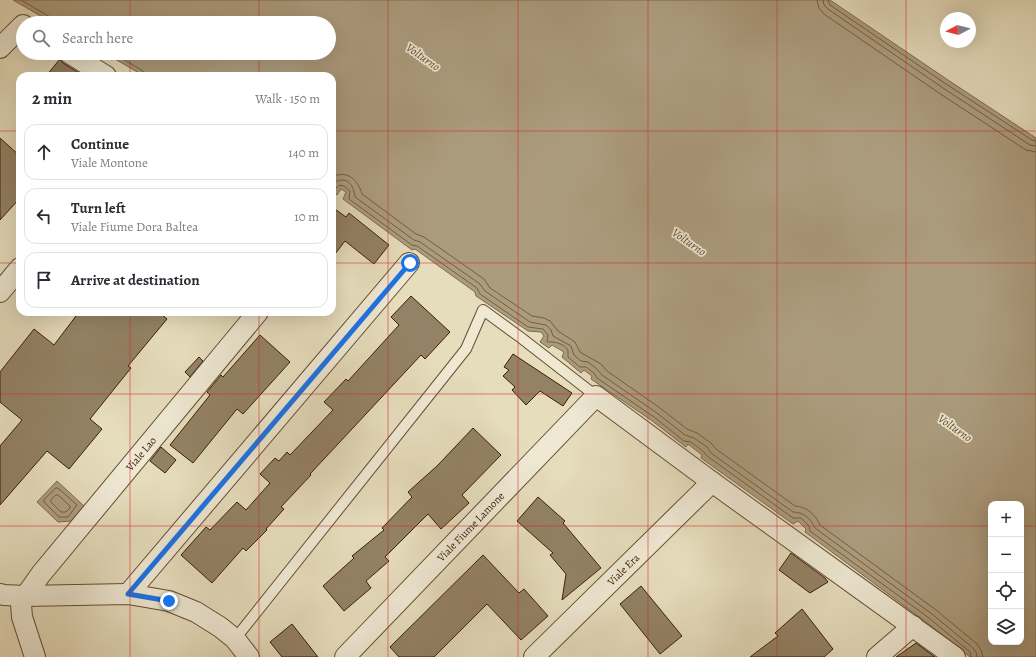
<!DOCTYPE html>
<meta charset="utf-8">
<style>
body{margin:0;font-family:Alegreya,serif;background:#f2f2f3;color:#2b2b33}
.controls{position:absolute;right:12px;bottom:12px;display:grid;overflow:hidden;border-radius:8px;box-shadow:0 4px 16px #0002}
.controls button{width:36px;height:36px;display:grid;place-items:center;padding:0;border:0;border-bottom:1px solid #e1e1e2;background:#fff;color:#2b2b33;font:20px sans-serif}
.compass{position:absolute;left:940px;top:12px;width:36px;height:36px;border-radius:50%;background:#fff;box-shadow:0 4px 16px #0002;rotate:263deg}
.stop{position:absolute;width:12px;height:12px;margin:-9px;border:3px solid #1a73e8;border-radius:50%;background:#fff}
.stop.end{background:#1a73e8;border-color:#fff;box-shadow:0 1px 4px #0008}
.list{margin:0;padding:0;list-style:none}
h2{display:flex;justify-content:space-between;align-items:center;height:52px;margin:0;padding:0 16px;font-size:17px}
h2 small{font-size:13px;font-weight:400;color:#7c7c81}
.list li{display:grid;grid-template-columns:26px 1fr auto;gap:12px;align-items:center;box-sizing:border-box;height:56px;margin:0 8px 8px;padding:0 8px;border:1px solid #e1e1e2;border-radius:12px}
.list b{display:block;font-size:15px;white-space:nowrap}
.list p{margin:0;font-size:13px;white-space:nowrap;color:#7c7c81}
.list em{font-size:13px;font-style:normal;color:#7c7c81}
.icon{flex:none;width:22px;height:22px;fill:none;stroke:currentColor;stroke-width:2;stroke-linecap:round;stroke-linejoin:round}
.map{position:relative;flex:none;width:1036px;height:657px;overflow:hidden}
.search{position:absolute;background:#fff;box-shadow:0 4px 16px #0002;left:16px;top:16px;width:320px;height:44px;display:flex;align-items:center;gap:10px;box-sizing:border-box;padding:0 14px;border-radius:22px;color:#7c7c81;font-size:15px}
.panel{position:absolute;background:#fff;box-shadow:0 4px 16px #0002;left:16px;top:72px;width:320px;height:244px;border-radius:12px}
.map>svg:first-child{display:block}
.water{fill:#ac9c7e;stroke:#7e6a4e;fill-rule:evenodd}
.lines{fill:none;stroke-linecap:round;stroke-linejoin:round}
.shore{stroke:#735e42;stroke-width:1}
.building{fill:#938265;stroke:#3a1f05}
.service-casing{stroke:#654e33;stroke-width:12}
.minor-casing{stroke:#654e33;stroke-width:22}
.service{stroke:#efe9d4;stroke-width:10}
.minor{stroke:#efe9d4;stroke-width:20}
.route{stroke:#1a73e8;stroke-width:5}
.grid{fill:none;stroke:#d62828;stroke-width:1;stroke-opacity:0.55}
.labels{text-anchor:middle;stroke-width:3.5;stroke-linejoin:round;paint-order:stroke}
.street-label{font-size:11px;fill:#3a1f05;stroke:#efe9d4}
.water-label{font-size:12px;font-style:italic;fill:#624b2f;stroke:#efe9d4}
</style>
<div class="map">
<svg width="1036" height="657" viewBox="0 0 1036 657">
<rect width="100%" height="100%" fill="#e6ddbd"/>
<filter id="stains"><feTurbulence type="fractalNoise" baseFrequency=".005" numOctaves="4"/><feColorMatrix values="0 0 0 0 .2 0 0 0 0 .09 0 0 0 0 .02 0 0 0 .5 -.17"/></filter>
<radialGradient id="worn" r=".72"><stop offset=".6" stop-color="#630" stop-opacity="0"/><stop offset="1" stop-color="#630" stop-opacity=".3"/></radialGradient>
<path class="water" d="M13,0H830L948,80L1036,138V657H970L926,622L805,532L806,529L798,521L793,524L701,458L702,455L688,444L686,447L651,420L591,379L592,376L584,370L581,373L562,357L564,352L552,345L549,348L540,342L544,336L541,332L528,331L476,296L475,292L415,249L412,250L343,199L346,192L341,189L337,195L332,191V76H144L105,53H329V23H53ZM991,504H1021V642H991Z
M57,481L84,506L71,521L58,522L37,502Z"/>
<g class="lines">
<path class="shore" d="M21,0L52,18L54,23
M817,0L819,8L824,14L939,93L1026,150L1036,152
M823,0L824,5L828,9L943,88L1030,145L1036,146
M828,0L830,5L946,84L1032,140L1036,141
M113,53L143,71L145,76
M332,177C347,169 358,180 362,194L416,234L424,237L484,279L490,288L532,316L544,318L550,321L558,331L575,342L580,352L601,364L607,371L660,408L687,429L697,433L711,443L716,449L795,506C807,507 815,514 820,525L936,610L977,644L981,650L983,657
M332,183C335,182 338,180 342,180C351,180 354,189 355,197L414,240L420,242L480,284L485,291L530,322L546,325L551,330L553,336L571,346L574,355L581,361L588,362L597,369L602,375L657,413L685,435L694,438L707,447L711,453L793,512C804,512 811,519 815,528L932,614L973,648L976,652L977,657
M332,188H336L340,185L344,186L350,191L349,199L412,245L417,246L477,288L480,294L528,327L543,329L548,335L547,342C553,341 565,344 568,350C568,351 568,356 568,357L580,367H586L594,373L597,378L654,417L684,441L691,442L704,452L707,456L793,518H801L809,526L810,531L929,618L970,652L971,657
M56,488H58L77,505L68,517H59L44,502V500Z
M56,495H58L70,506V508L66,512H61L51,502V500Z"/>
</g>
<path class="building" d="M60,59L63,63L84,76H46Z
M0,138L20,156V198L0,220Z
M332,207L346,217L349,213L389,245L374,264L345,241L332,258Z
M411,296L450,332L425,359L421,355L310,474L311,475L281,507L284,509L266,529L267,530L246,551L243,548L212,583L181,555L206,527L210,530L237,502L246,510L270,483L260,474L275,458L279,461L287,452L290,455L333,410L324,402L346,379L348,381L399,325L391,317Z
M79,312H159L167,319L128,366L131,368L90,419L102,429L69,469L47,451L0,505V446L22,420L0,402V372L34,329L54,345Z
M260,335L290,362L243,414L237,409L193,463L170,445L210,395L207,392L221,375L223,377Z
M513,354L572,393L563,406L540,391L526,405L512,390L515,387L503,376L509,370L504,367Z
M199,357L203,361L190,377L185,372Z
M473,428L501,455L462,495L469,503L441,529L428,514L385,557L389,561L366,581L371,588L344,611L323,586L354,558L352,556L384,530L382,528L412,497L408,492L438,465Z
M161,447L176,460L165,473L150,461Z
M538,497L565,521L563,523L601,568L562,600L566,574L550,555L553,553L517,521Z
M791,553L825,578L828,582L810,593L779,570Z
M483,555L519,593L524,589L548,616L521,640L487,604L434,657H399L390,647Z
M641,586L682,636L660,654L620,604Z
M802,609L833,649L824,657H750L778,636L775,633Z
M292,624L318,657H282L270,642Z
M916,643L935,657H896Z"/>
<g class="lines">
<defs>
<path id="service" d="M235,639L466,349L483,310L520,337L596,396"/>
<g id="minor">
<path d="M0,48L23,25"/>
<path d="M69,53L106,76"/>
<path d="M0,292L20,268"/>
<path d="M0,594L4,595L24,596L128,594L169,601L196,612L220,627L235,639L249,657"/>
<path d="M128,594L409,263"/>
<path id="s1" d="M35,657L22,617L21,604L24,596L29,591L41,574L258,312"/>
<path id="s2" d="M345,657L596,396L712,482L955,657"/>
<path id="s3" d="M534,657L712,482"/>
<path d="M877,657L913,626"/>
</g>
</defs>
<use href="#service" class="service-casing"/>
<use href="#minor" class="minor-casing"/>
<use href="#service" class="service"/>
<use href="#minor" class="minor"/>
</g>
<g class="lines">
<path class="route" d="M169,601L128,594L410,263"/>
</g>
<path class="grid" d="M130,0V23M259,0V23M388,0V657M518,0V657M648,0V657M777,0V657M906,0V657M130,53V76M259,53V76M0,131H20M332,131H1036M0,263H20M332,263H1036M130,312V657M259,312V657M0,394H1036M0,526H991M1021,526H1036"/>
<g class="labels">
<g class="street-label">
<text dy="4" stroke="none"><textPath href="#s1" startOffset="248">Viale Lao</textPath></text>
<text dy="4" stroke="none"><textPath href="#s2" startOffset="181">Viale Fiume Lamone</textPath></text>
<text dy="4" stroke="none"><textPath href="#s3" startOffset="125">Viale Era</textPath></text>
</g>
<g class="water-label">
<text transform="translate(423 57) rotate(35)" y="4">Volturno</text>
<text transform="translate(689 242) rotate(35)" y="4">Volturno</text>
<text transform="translate(955 428) rotate(35)" y="4">Volturno</text>
</g>
</g>
<rect width="100%" height="100%" filter="url(#stains)"/>
<rect width="100%" height="100%" fill="url(#worn)"/>
</svg>
<div class="controls">
<button>+</button>
<button>−</button>
<button><svg class="icon" aria-label="locate" viewBox="0 0 24 24"><circle cx="12" cy="12" r="6"/><path d="M12 2v4M12 18v4M2 12h4M18 12h4"/></svg></button>
<button><svg class="icon" aria-label="layers" viewBox="0 0 24 24"><path d="M12 4l9 5-9 5-9-5zM3 14l9 5 9-5"/></svg></button>
</div>
<svg class="compass" viewBox="-18 -18 36 36"><path d="M0-13l5 13h-10z" fill="#e53935"/><path d="M0 13l5-13h-10z" fill="#7c7c81"/></svg>
<div class="stop" style="left:410px;top:263px"></div>
<div class="stop end" style="left:169px;top:601px"></div>
<div class="search"><svg class="icon" aria-label="search" viewBox="0 0 24 24"><circle cx="10" cy="10" r="6"/><path d="M15 15l6 6"/></svg>Search here</div>
<section class="panel">
<h2>2 min<small>Walk · 150 m</small></h2>
<ul class="list">
<li><svg class="icon" aria-label="ahead" viewBox="0 0 24 24"><path d="M12 20V5M6 11l6-6 6 6"/></svg><div><b>Continue</b><p>Viale Montone</p></div><em>140 m</em></li>
<li><svg class="icon" aria-label="left" viewBox="0 0 24 24"><path d="M17 20v-9H6M10 6l-5 5 5 5"/></svg><div><b>Turn left</b><p>Viale Fiume Dora Baltea</p></div><em>10 m</em></li>
<li><svg class="icon" aria-label="arrive" viewBox="0 0 24 24"><path d="M6 21V4h12l-3 4 3 4H6"/></svg><div><b>Arrive at destination</b></div></li>
</ul>
</section>
</div>
